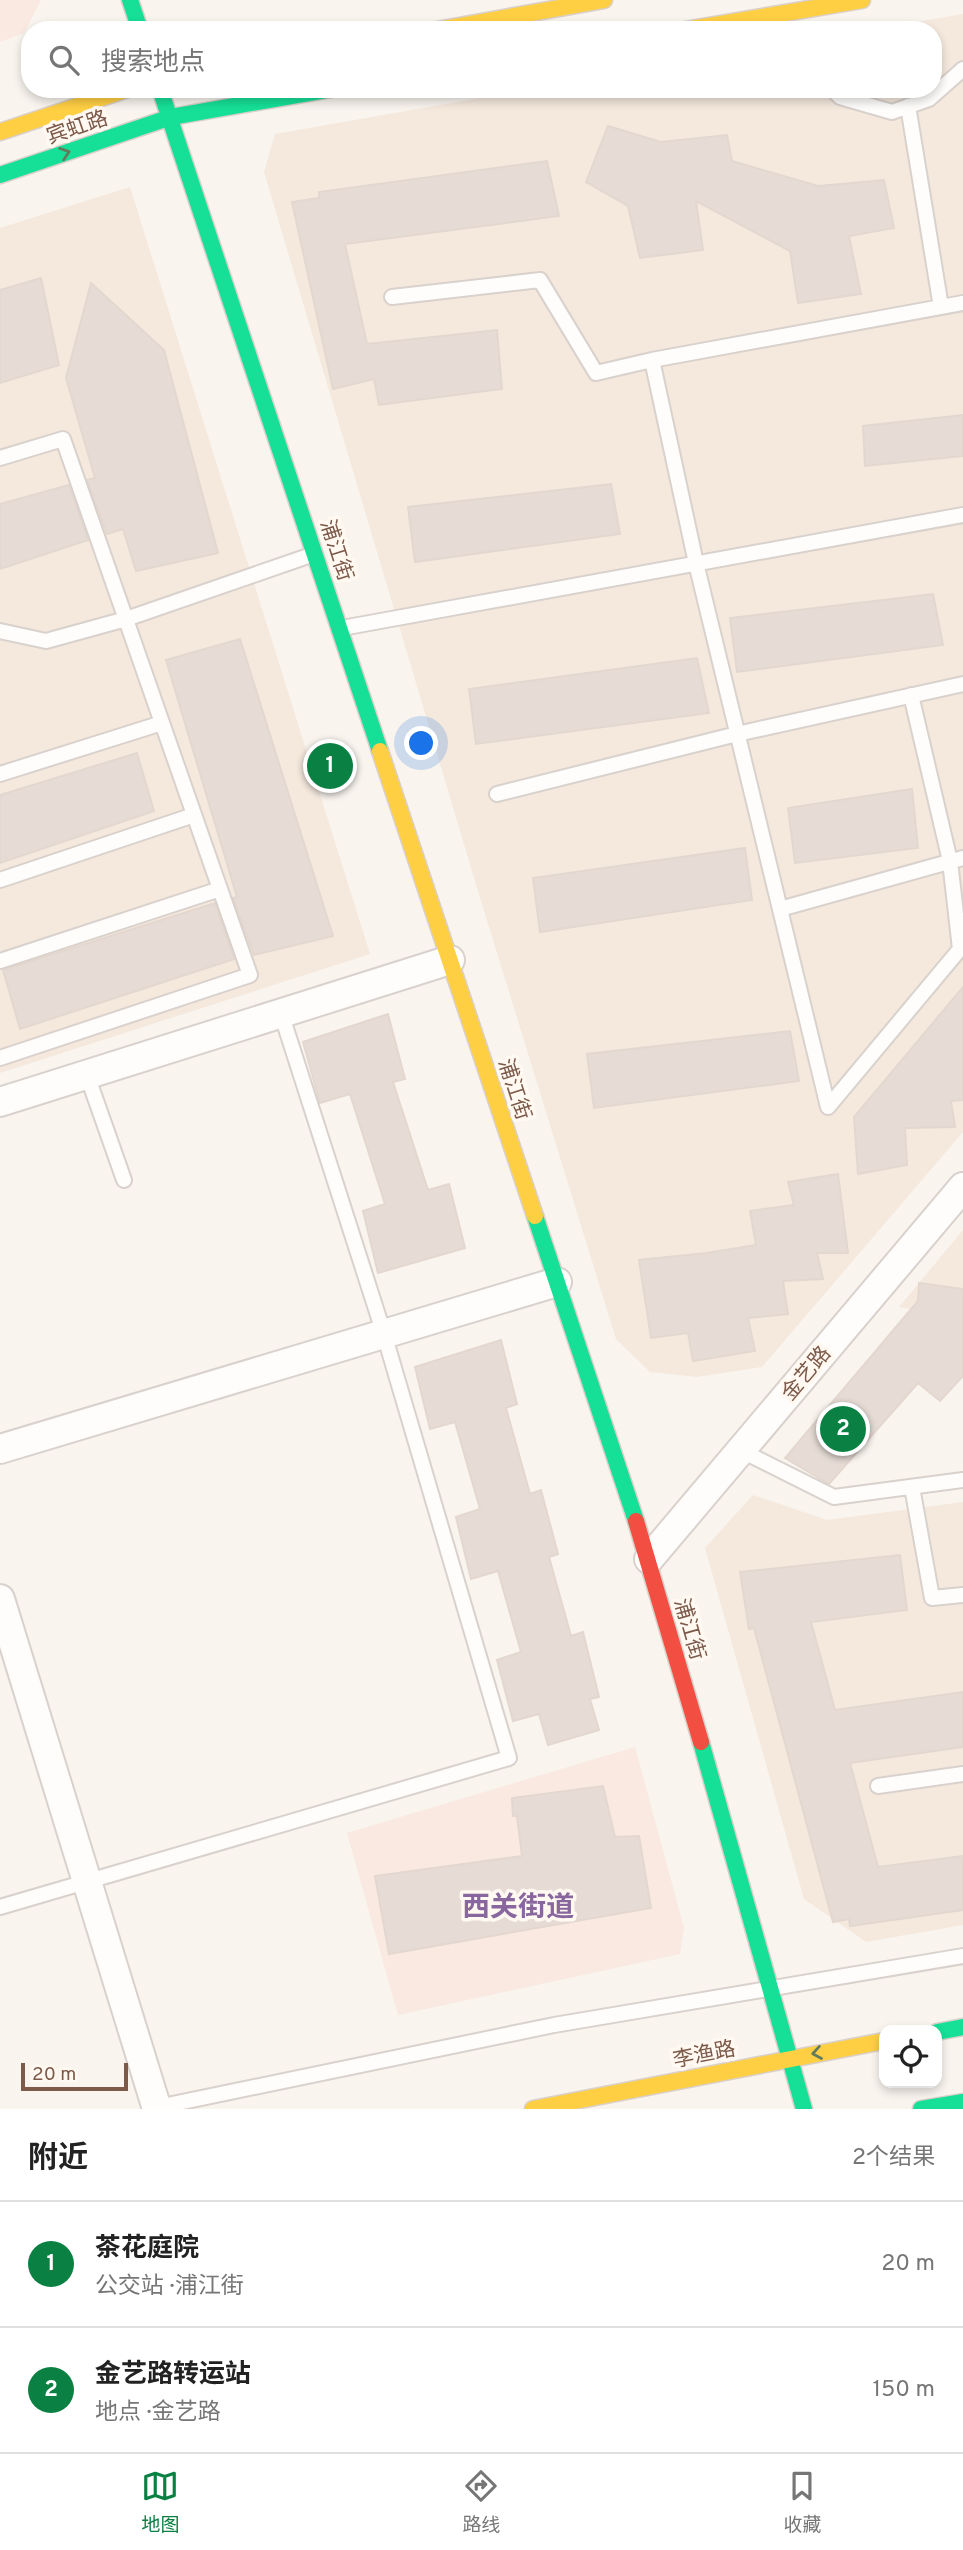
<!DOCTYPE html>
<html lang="zh">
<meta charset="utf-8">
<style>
body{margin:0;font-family:Overpass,"Noto Sans SC",sans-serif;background:#f6f6f6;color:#222}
.controls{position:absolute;right:21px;bottom:21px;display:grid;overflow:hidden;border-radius:14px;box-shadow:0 4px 10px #0003}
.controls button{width:63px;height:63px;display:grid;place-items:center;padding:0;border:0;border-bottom:2px solid #e0e0e0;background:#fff;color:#222;font:35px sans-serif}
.scale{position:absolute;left:21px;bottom:18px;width:107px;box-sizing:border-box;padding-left:7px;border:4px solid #7c5949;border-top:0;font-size:19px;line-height:24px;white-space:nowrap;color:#7c5949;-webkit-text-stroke:5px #fff9f1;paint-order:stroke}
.you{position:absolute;left:422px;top:744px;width:24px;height:24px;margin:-18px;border:5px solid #fff;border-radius:50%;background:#1a73e8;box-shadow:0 0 0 10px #1a73e833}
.badge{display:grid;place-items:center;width:46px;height:46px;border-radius:50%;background:#0b8043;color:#fff;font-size:23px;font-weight:700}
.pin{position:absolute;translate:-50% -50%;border:4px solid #fff;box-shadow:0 2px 7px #0006}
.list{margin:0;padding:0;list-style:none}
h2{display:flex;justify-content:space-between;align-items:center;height:91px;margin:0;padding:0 28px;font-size:30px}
h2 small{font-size:23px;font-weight:400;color:#767676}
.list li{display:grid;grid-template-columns:46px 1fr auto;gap:21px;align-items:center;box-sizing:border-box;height:126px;padding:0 28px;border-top:2px solid #e0e0e0}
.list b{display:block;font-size:26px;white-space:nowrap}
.list p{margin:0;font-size:23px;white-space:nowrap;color:#767676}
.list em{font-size:23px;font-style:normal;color:#767676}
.icon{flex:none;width:38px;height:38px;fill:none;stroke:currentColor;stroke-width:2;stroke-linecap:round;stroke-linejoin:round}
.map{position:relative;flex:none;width:963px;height:2109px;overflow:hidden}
.search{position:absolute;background:#fff;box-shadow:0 4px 10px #0003;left:21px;right:21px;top:21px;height:77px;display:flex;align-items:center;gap:18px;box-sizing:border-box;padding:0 24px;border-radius:28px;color:#767676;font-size:26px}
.sheet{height:343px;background:#fff}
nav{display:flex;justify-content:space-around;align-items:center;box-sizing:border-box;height:98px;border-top:2px solid #e0e0e0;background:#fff;font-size:19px;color:#767676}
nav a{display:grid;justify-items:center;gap:4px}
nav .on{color:#0b8043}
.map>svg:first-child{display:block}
.residential{fill:#f5e9de}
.commercial{fill:#f9e9e1}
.building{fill:#e6dcd5;stroke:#e3d7cf;stroke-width:2}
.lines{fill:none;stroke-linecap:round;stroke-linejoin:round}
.lane-casing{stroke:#d9d1cc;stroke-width:18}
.street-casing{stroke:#d9d1cc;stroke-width:32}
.fast-casing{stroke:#d9d0c9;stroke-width:19}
.slow-casing{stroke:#d9d0c9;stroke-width:19}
.jam-casing{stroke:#d9d0c9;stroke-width:19}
.lane{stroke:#fefdfc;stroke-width:14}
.street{stroke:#fefdfc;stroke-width:28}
.fast{stroke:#16e098;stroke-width:16}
.slow{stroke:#ffcf43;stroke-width:16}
.jam{stroke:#f24e42;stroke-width:16}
.oneway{stroke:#627b5d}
.labels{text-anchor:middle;stroke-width:7;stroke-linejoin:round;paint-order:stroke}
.street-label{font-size:21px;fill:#7c5949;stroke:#fff9f1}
.district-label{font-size:28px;font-weight:bold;fill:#88669e;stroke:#fff9f1}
</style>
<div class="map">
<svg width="963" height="2109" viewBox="0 0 963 2109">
<rect width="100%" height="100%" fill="#f9f4ee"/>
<path class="residential" d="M963,14V1132L762,1367L697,1377L650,1372L616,1339L477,888L264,172L275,134L531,89H933V30H871Z
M130,187L370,954L0,1073V228Z
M963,1230V1319L899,1307Z
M753,1495L827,1520L963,1502V1925L866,1942L804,1899L705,1548Z"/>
<path class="commercial" d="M0,0H41L24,33L0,42Z
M635,1747L684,1928L680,1954L398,2015L347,1833Z"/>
<path class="building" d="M608,126L661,142L727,135L732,161L818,186L884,180L894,228L849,236L861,294L798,303L790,251L696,201L703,250L640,258L628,206L586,182Z
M547,161L559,216L345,244L367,344L497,330L502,389L379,405L374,379L333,389L292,202L319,198V192Z
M41,278L59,365L0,383V290Z
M91,283L164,350L218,553L136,571L123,529L107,534L87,480L95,478L66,378Z
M963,415V456L865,466L863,426Z
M611,484L620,534L415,562L408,507Z
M69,485L88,540L0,569V504Z
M933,594L943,645L737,672L730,618Z
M240,639L333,936L254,955L233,898L237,897L166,660Z
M697,658L709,713L476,744L469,689Z
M137,753L154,811L0,863V795Z
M912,789L918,848L795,863L788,808Z
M745,848L752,900L540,932L533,878Z
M215,903L234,959L20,1029L3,970Z
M963,987V1100L951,1101L955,1127L905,1128L907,1165L858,1174L854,1117Z
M388,1014L405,1079L393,1082L428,1190L449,1184L465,1248L378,1273L363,1211L385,1204L350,1094L320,1103L303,1042Z
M790,1031L799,1081L594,1108L587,1054Z
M838,1174L848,1253H817L823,1279L783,1281L788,1314L748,1318L755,1351L693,1361L688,1333L651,1338L639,1260L707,1253L756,1245L750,1211L794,1205L788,1182Z
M919,1283L963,1289V1376L940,1401L918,1383L829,1484L785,1458L918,1301Z
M501,1340L517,1404L506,1408L530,1494L541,1490L558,1554L549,1557L571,1636L583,1632L599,1697L590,1699L599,1730L548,1745L539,1714L513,1721L497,1660L521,1652L498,1571L471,1579L456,1517L480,1509L455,1422L430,1429L415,1367Z
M900,1555L907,1610L811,1622L835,1710L963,1692V1747L850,1763L878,1867L963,1856V1910L850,1926L849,1919L833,1922L754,1628L749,1629L740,1572Z
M603,1786L615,1837L639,1836L651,1908L389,1954L375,1876L522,1856L517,1816H513L512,1798Z"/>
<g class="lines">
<defs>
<path id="lane" d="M832,89L840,97L892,112L929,99L963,69
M908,106L941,307
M392,297L540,280L596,373L652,360L963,303
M652,360L696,563L828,1107
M0,458L63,439L250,975L0,1058
M342,628L963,515
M0,631L46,641L126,619L314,554
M0,774L162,723
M497,794L737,734L963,684
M0,880L194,815
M780,909L963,858
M0,961L220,889
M87,1075L124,1180
M828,1107L960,949L950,861L911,695
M740,1450L834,1497L963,1480
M912,1487L932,1598L963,1595
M878,1786L963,1774
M0,1907L509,1758L384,1334L281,1013
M153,2108L554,2025L963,1956"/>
<path id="street" d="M0,1102L450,960
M0,1449L557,1282
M649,1559L963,1187
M0,1599L157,2109"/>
<path id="fast" d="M130,0L140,30
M160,89L380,751
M0,175L171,117L332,89
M535,1216L636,1521
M701,1742L804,2109
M937,2032L963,2027
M921,2109L963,2102"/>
<path id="slow" d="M437,30L604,0
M685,30L862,0
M0,132L128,89
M380,751L535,1216
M533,2109L884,2041"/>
<path id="jam" d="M636,1521L701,1742"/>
</defs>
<use href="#lane" class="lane-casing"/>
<use href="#street" class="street-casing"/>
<use href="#fast" class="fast-casing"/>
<use href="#slow" class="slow-casing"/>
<use href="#jam" class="jam-casing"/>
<use href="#lane" class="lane"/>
<use href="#street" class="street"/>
<use href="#fast" class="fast"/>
<use href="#slow" class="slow"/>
<use href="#jam" class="jam"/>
</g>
<defs><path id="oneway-chevron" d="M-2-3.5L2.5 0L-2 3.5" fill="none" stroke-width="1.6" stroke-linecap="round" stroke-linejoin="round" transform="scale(1.75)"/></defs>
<g class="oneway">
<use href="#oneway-chevron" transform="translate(65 153) rotate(-19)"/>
<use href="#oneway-chevron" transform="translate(817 2053) rotate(170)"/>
</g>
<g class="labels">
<g class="street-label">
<text transform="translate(77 127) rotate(-19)" y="7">宾虹路</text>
<text transform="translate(337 550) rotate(72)" y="7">浦江街</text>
<text transform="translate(515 1089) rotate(72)" y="7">浦江街</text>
<text transform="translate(806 1373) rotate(-50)" y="7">金艺路</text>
<text transform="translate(690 1629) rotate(74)" y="7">浦江街</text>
<text transform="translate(704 2054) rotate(-11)" y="7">李渔路</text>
</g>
<g class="district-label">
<text x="518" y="1916">西关街道</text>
</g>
</g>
</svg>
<div class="controls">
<button><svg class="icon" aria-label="locate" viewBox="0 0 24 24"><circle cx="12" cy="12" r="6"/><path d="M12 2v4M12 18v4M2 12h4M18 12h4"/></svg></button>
</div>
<div class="scale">20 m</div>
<div class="you"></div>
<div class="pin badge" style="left:330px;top:766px">1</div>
<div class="pin badge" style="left:843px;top:1429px">2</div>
<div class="search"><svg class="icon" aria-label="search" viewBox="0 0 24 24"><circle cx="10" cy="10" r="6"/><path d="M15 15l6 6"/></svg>搜索地点</div>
</div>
<section class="sheet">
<h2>附近<small>2个结果</small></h2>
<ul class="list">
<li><span class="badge">1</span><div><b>茶花庭院</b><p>公交站 · 浦江街</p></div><em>20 m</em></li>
<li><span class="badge">2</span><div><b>金艺路转运站</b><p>地点 · 金艺路</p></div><em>150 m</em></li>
</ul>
</section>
<nav>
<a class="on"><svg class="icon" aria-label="map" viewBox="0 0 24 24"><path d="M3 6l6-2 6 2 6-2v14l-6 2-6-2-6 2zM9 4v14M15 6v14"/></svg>地图</a>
<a><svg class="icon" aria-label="directions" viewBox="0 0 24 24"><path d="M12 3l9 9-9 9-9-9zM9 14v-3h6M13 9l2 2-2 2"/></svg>路线</a>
<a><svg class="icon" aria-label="saved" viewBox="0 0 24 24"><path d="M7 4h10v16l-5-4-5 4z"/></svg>收藏</a>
</nav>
